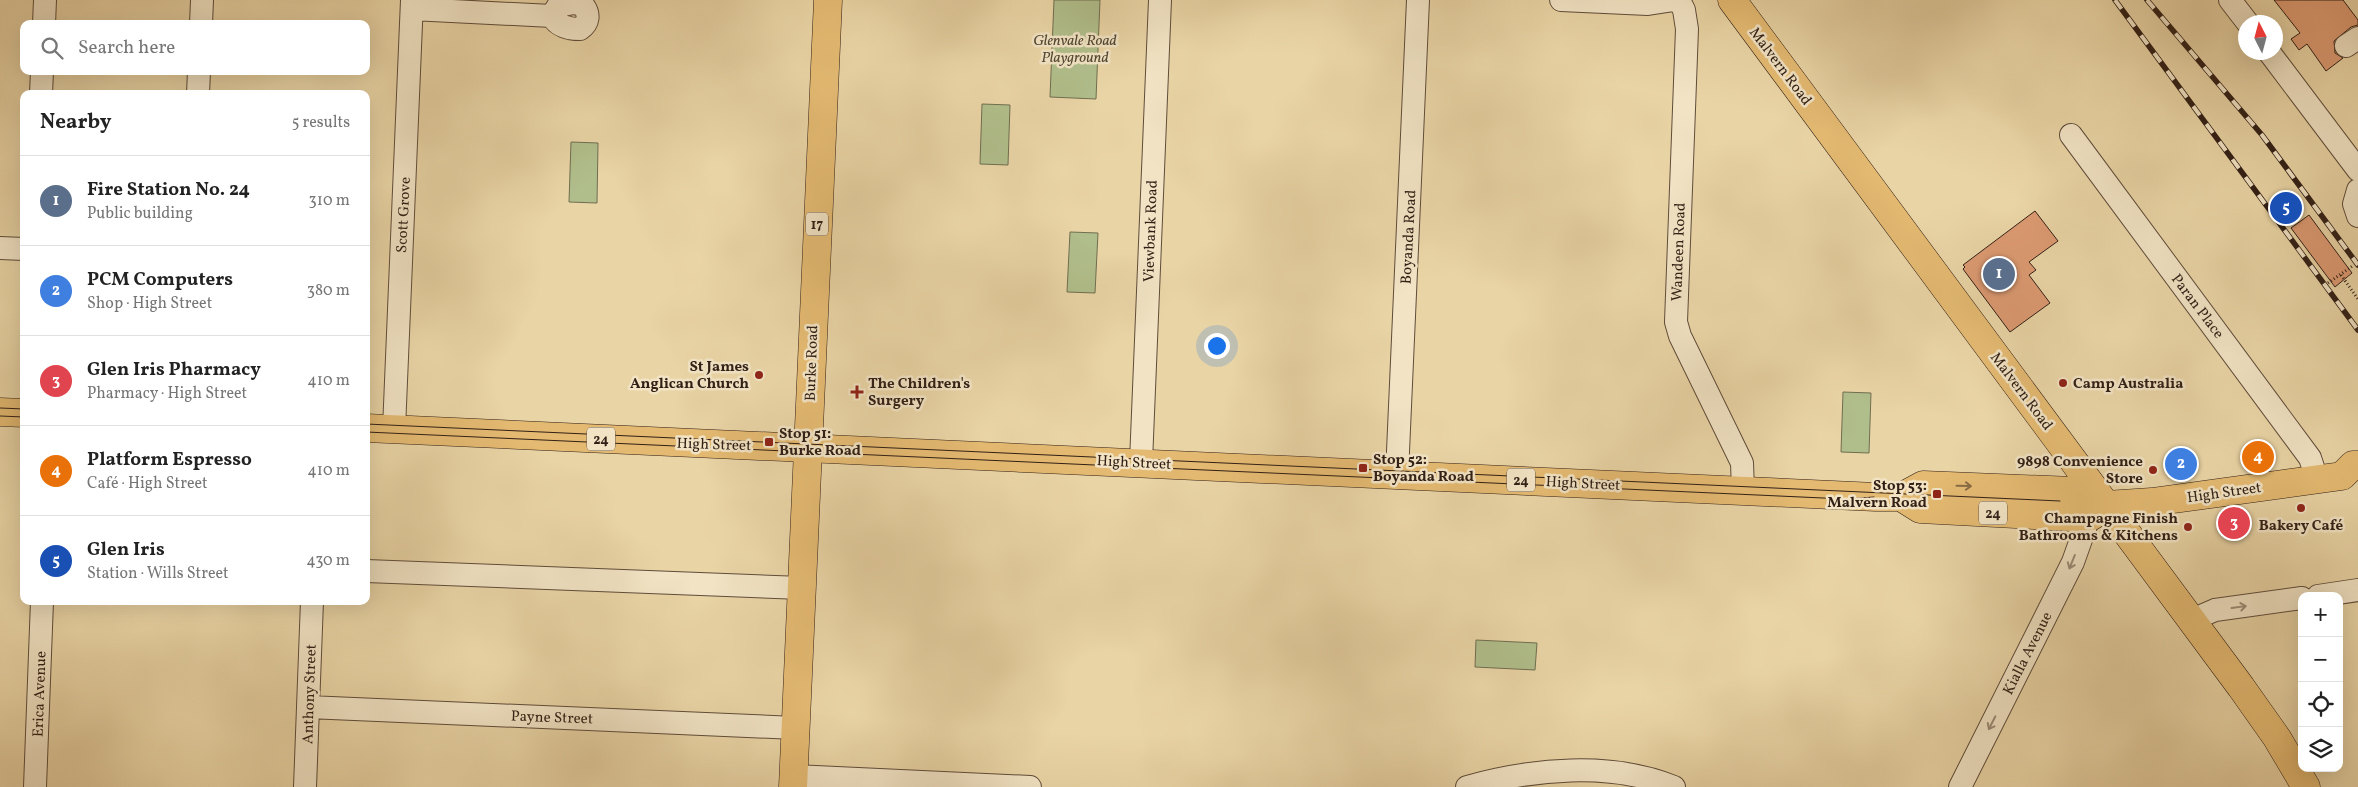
<!DOCTYPE html>
<meta charset="utf-8">
<style>
body{margin:0;font-family:Vollkorn,serif;background:#f2f2f2;color:#222}
.controls{position:absolute;right:15px;bottom:15px;display:grid;overflow:hidden;border-radius:10px;box-shadow:0 5px 20px #0002}
.controls button{width:45px;height:45px;display:grid;place-items:center;padding:0;border:0;border-bottom:1px solid #e0e0e0;background:#fff;color:#222;font:25px sans-serif}
.compass{position:absolute;left:2238px;top:15px;width:45px;height:45px;border-radius:50%;background:#fff;box-shadow:0 5px 20px #0002;rotate:354deg}
.you{position:absolute;left:1216px;top:345px;width:18px;height:18px;margin:-12px;border:4px solid #fff;border-radius:50%;background:#1a73e8;box-shadow:0 0 0 8px #1a73e833}
.badge{display:grid;place-items:center;width:32px;height:32px;border-radius:50%;background:#8f2418;color:#fff;font-size:16px;font-weight:700}
.pin{position:absolute;translate:-50% -50%;border:2px solid #fff;box-shadow:0 1px 5px #0006}
.list{margin:0;padding:0;list-style:none}
h2{display:flex;justify-content:space-between;align-items:center;height:65px;margin:0;padding:0 20px;font-size:21px}
h2 small{font-size:16px;font-weight:400;color:#767676}
.list li{display:grid;grid-template-columns:32px 1fr auto;gap:15px;align-items:center;box-sizing:border-box;height:90px;padding:0 20px;border-top:1px solid #e0e0e0}
.list b{display:block;font-size:19px;white-space:nowrap}
.list p{margin:0;font-size:16px;white-space:nowrap;color:#767676}
.list em{font-size:16px;font-style:normal;color:#767676}
.icon{flex:none;width:28px;height:28px;fill:none;stroke:currentColor;stroke-width:2;stroke-linecap:round;stroke-linejoin:round}
.map{position:relative;flex:none;width:2358px;height:787px;overflow:hidden}
.search{position:absolute;background:#fff;box-shadow:0 5px 20px #0002;left:20px;top:20px;width:350px;height:55px;display:flex;align-items:center;gap:12px;box-sizing:border-box;padding:0 18px;border-radius:10px;color:#767676;font-size:19px}
.panel{position:absolute;background:#fff;box-shadow:0 5px 20px #0002;left:20px;top:90px;width:350px;height:515px;border-radius:10px}
.map>svg:first-child{display:block}
.green{fill:#b0be8b;stroke:#706e50}
.building{fill:#dc9a72;stroke:#311f16}
.lines{fill:none;stroke-linecap:round;stroke-linejoin:round}
.minor-casing{stroke:#5f4c3a;stroke-width:24}
.major-casing{stroke:#311f16;stroke-width:29}
.path{stroke:#311f16;stroke-width:3;stroke-dasharray:1 2.5;stroke-linecap:butt}
.minor{stroke:#f1e3c4;stroke-width:22}
.major{stroke:#e4ba72;stroke-width:28}
.tram{stroke:#311f16;stroke-width:1}
.rail-casing{stroke:#311f16;stroke-width:5.5}
.rail{stroke:#f1e3c4;stroke-width:4;stroke-dasharray:11;stroke-linecap:butt}
.oneway{stroke:#8a6c44}
.oneway2{stroke:#9b8b76}
.poi-dot{fill:#8f2418;stroke:#f1e3c4;stroke-width:2}
.labels{text-anchor:middle;stroke-width:5;stroke-linejoin:round;paint-order:stroke}
.shield{fill:#f1e3c4;stroke:#6b5a4a;stroke-width:1}
.shield-label{font-size:14px;font-weight:bold;fill:#311f16}
.park-label{font-size:15px;font-style:italic;fill:#514733;stroke:#f1e3c4}
.street-label{font-size:15px;fill:#311f16;stroke:#f1e3c4}
.poi-label{font-size:15px;font-weight:bold;fill:#311f16;stroke:#f1e3c4;text-anchor:end}
</style>
<div class="map">
<svg width="2358" height="787" viewBox="0 0 2358 787">
<rect width="100%" height="100%" fill="#e9d4a5"/>
<filter id="stains"><feTurbulence type="fractalNoise" baseFrequency=".004" numOctaves="4"/><feColorMatrix values="0 0 0 0 .2 0 0 0 0 .09 0 0 0 0 .02 0 0 0 .5 -.17"/></filter>
<radialGradient id="worn" r=".72"><stop offset=".6" stop-color="#630" stop-opacity="0"/><stop offset="1" stop-color="#630" stop-opacity=".3"/></radialGradient>
<path class="green" d="M1054,0H1100L1096,99L1050,97Z
M982,104L1010,105L1008,165L980,164Z
M571,142L598,143L597,203L569,202Z
M1070,232L1098,233L1095,293L1067,292Z
M1843,392L1871,393L1869,453L1841,452Z
M1476,640L1537,643L1535,670L1475,667Z"/>
<path class="building" d="M2274,0H2343L2358,20V25L2351,27L2334,41L2335,53L2343,58L2326,71L2307,44L2299,50L2291,39L2300,33Z
M2035,211L2058,241L2029,262L2036,270L2029,275L2050,303L2010,332L1963,269L1965,267L1963,265Z
M2309,215L2352,273L2335,287L2291,228Z"/>
<g class="lines">
<defs>
<path id="minor" d="M1561,0L1648,4L1674,0
M1679,0L1684,10L1687,29L1676,322L1680,336L1742,463L1743,490
M2230,0L2247,22
M574,3L583,5C590,14 589,23 580,29C569,29 557,26 552,16L558,6Z
M412,9L552,16
M44,24L45,0
M201,24L202,0
M2346,46L2358,38
M2269,52L2358,170
M41,94L42,71
M198,94L199,71
M2071,135L2310,458L2317,479
M2358,190L2354,204L2358,216
M0,248L24,249
M394,429L412,0
M1141,462L1160,0
M1397,474L1418,0
M366,571L802,588
M2318,596L2358,590
M2192,620L2215,610L2302,598
M308,707L796,728
M794,776L1030,787
M35,787L42,601
M305,787L312,601
M1467,787C1532,769 1610,761 1674,787
M1960,787L2073,562L2089,517"/>
<path id="major" d="M1732,0L2241,687L2277,738L2306,787
M0,412L24,413
M366,428L1876,497H1901L1923,485L2073,491L2088,495L2106,505L2152,502L2342,476L2353,465H2358
M1901,497L1920,509L2070,517L2092,516L2106,505
M793,787L828,0"/>
</defs>
<use href="#minor" class="minor-casing"/>
<use href="#major" class="major-casing"/>
<path class="path" d="M2341,275L2358,299
M2328,283L2354,265"/>
<use href="#minor" class="minor"/>
<use href="#major" class="major"/>
<path class="tram" d="M0,408L24,409
M0,416L24,417
M366,424L2060,501
M366,432L1845,499L1874,497"/>
<defs>
<path id="rail" d="M2115,0L2358,330
M2147,0L2262,135L2358,265"/>
</defs>
<use href="#rail" class="rail-casing"/>
<use href="#rail" class="rail"/>
</g>
<defs><path id="oneway-shaft" d="M-6 0H5M1.5-3L5.5 0L1.5 3" fill="none" stroke-width="1.6" stroke-linecap="round" stroke-linejoin="round" transform="scale(1.25)"/></defs>
<use class="oneway" href="#oneway-shaft" transform="translate(1964 486) rotate(1)"/>
<g class="oneway2">
<use href="#oneway-shaft" transform="translate(2072 562) rotate(112)"/>
<use href="#oneway-shaft" transform="translate(2239 607) rotate(-8)"/>
<use href="#oneway-shaft" transform="translate(1992 723) rotate(117)"/>
</g>
<g class="poi-dot">
<circle cx="759" cy="375" r="5"/>
<circle cx="2063" cy="383" r="5"/>
<path d="M854.5 384.5h5v5h5v5h-5v5h-5v-5h-5v-5h5z"/>
<rect x="764" y="437" width="10" height="10" rx="2.5"/>
<rect x="1358" y="463" width="10" height="10" rx="2.5"/>
<circle cx="2153" cy="470" r="5"/>
<rect x="1932" y="489" width="10" height="10" rx="2.5"/>
<circle cx="2301" cy="508" r="5"/>
<circle cx="2188" cy="527" r="5"/>
</g>
<g class="labels">
<g class="shield">
<rect x="806" y="212.5" width="22" height="23" rx="4"/>
<rect x="587" y="427.5" width="28" height="23" rx="4"/>
<rect x="1507" y="468.5" width="28" height="23" rx="4"/>
<rect x="1979" y="501.5" width="28" height="23" rx="4"/>
</g>
<g class="shield-label">
<text x="817" y="229">17</text>
<text x="601" y="444">24</text>
<text x="1521" y="485">24</text>
<text x="1993" y="518">24</text>
</g>
<g class="park-label">
<text x="1075" y="45">Glenvale Road<tspan x="1075" dy="17">Playground</tspan></text>
</g>
<g class="street-label">
<text transform="translate(1781 66) rotate(53)" y="5">Malvern Road</text>
<text transform="translate(403 215) rotate(-87)" y="5">Scott Grove</text>
<text transform="translate(1150 231) rotate(-88)" y="5">Viewbank Road</text>
<text transform="translate(1408 237) rotate(-87)" y="5">Boyanda Road</text>
<text transform="translate(1678 252) rotate(-88)" y="5">Wandeen Road</text>
<text transform="translate(2198 306) rotate(53)" y="5">Paran Place</text>
<text transform="translate(811 363) rotate(-88)" y="5">Burke Road</text>
<text transform="translate(2022 391) rotate(53)" y="5">Malvern Road</text>
<text transform="translate(714 444) rotate(2)" y="5">High Street</text>
<text transform="translate(1134 462) rotate(3)" y="5">High Street</text>
<text transform="translate(1583 483) rotate(3)" y="5">High Street</text>
<text transform="translate(2224 492) rotate(-8)" y="5">High Street</text>
<text transform="translate(2027 653) rotate(-63)" y="5">Kialla Avenue</text>
<text transform="translate(39 694) rotate(-88)" y="5">Erica Avenue</text>
<text transform="translate(309 694) rotate(-88)" y="5">Anthony Street</text>
<text transform="translate(552 717) rotate(2)" y="5">Payne Street</text>
</g>
<g class="poi-label">
<text x="749" y="371">St James<tspan x="749" dy="17">Anglican Church</tspan></text>
<text x="868" y="388" text-anchor="start">The Children's<tspan x="868" dy="17">Surgery</tspan></text>
<text x="2073" y="388" text-anchor="start">Camp Australia</text>
<text x="779" y="438" text-anchor="start">Stop 51:<tspan x="779" dy="17">Burke Road</tspan></text>
<text x="1373" y="464" text-anchor="start">Stop 52:<tspan x="1373" dy="17">Boyanda Road</tspan></text>
<text x="2143" y="466">9898 Convenience<tspan x="2143" dy="17">Store</tspan></text>
<text x="1927" y="490">Stop 53:<tspan x="1927" dy="17">Malvern Road</tspan></text>
<text x="2178" y="523">Champagne Finish<tspan x="2178" dy="17">Bathrooms &amp; Kitchens</tspan></text>
<text x="2301" y="530" text-anchor="middle">Bakery Café</text>
</g>
</g>
<rect width="100%" height="100%" filter="url(#stains)"/>
<rect width="100%" height="100%" fill="url(#worn)"/>
</svg>
<div class="controls">
<button>+</button>
<button>−</button>
<button><svg class="icon" aria-label="locate" viewBox="0 0 24 24"><circle cx="12" cy="12" r="6"/><path d="M12 2v4M12 18v4M2 12h4M18 12h4"/></svg></button>
<button><svg class="icon" aria-label="layers" viewBox="0 0 24 24"><path d="M12 4l9 5-9 5-9-5zM3 14l9 5 9-5"/></svg></button>
</div>
<svg class="compass" viewBox="-18 -18 36 36"><path d="M0-13l5 13h-10z" fill="#e53935"/><path d="M0 13l5-13h-10z" fill="#767676"/></svg>
<div class="you"></div>
<div class="pin badge" style="left:1999px;top:274px;background:#5c6f8a">1</div>
<div class="pin badge" style="left:2181px;top:464px;background:#3f7fe0">2</div>
<div class="pin badge" style="left:2234px;top:523px;background:#e0444e">3</div>
<div class="pin badge" style="left:2258px;top:457px;background:#e8710a">4</div>
<div class="pin badge" style="left:2286px;top:208px;background:#1a4fb4">5</div>
<div class="search"><svg class="icon" aria-label="search" viewBox="0 0 24 24"><circle cx="10" cy="10" r="6"/><path d="M15 15l6 6"/></svg>Search here</div>
<section class="panel">
<h2>Nearby<small>5 results</small></h2>
<ul class="list">
<li><span class="badge" style="background:#5c6f8a">1</span><div><b>Fire Station No. 24</b><p>Public building</p></div><em>310 m</em></li>
<li><span class="badge" style="background:#3f7fe0">2</span><div><b>PCM Computers</b><p>Shop · High Street</p></div><em>380 m</em></li>
<li><span class="badge" style="background:#e0444e">3</span><div><b>Glen Iris Pharmacy</b><p>Pharmacy · High Street</p></div><em>410 m</em></li>
<li><span class="badge" style="background:#e8710a">4</span><div><b>Platform Espresso</b><p>Café · High Street</p></div><em>410 m</em></li>
<li><span class="badge" style="background:#1a4fb4">5</span><div><b>Glen Iris</b><p>Station · Wills Street</p></div><em>430 m</em></li>
</ul>
</section>
</div>
